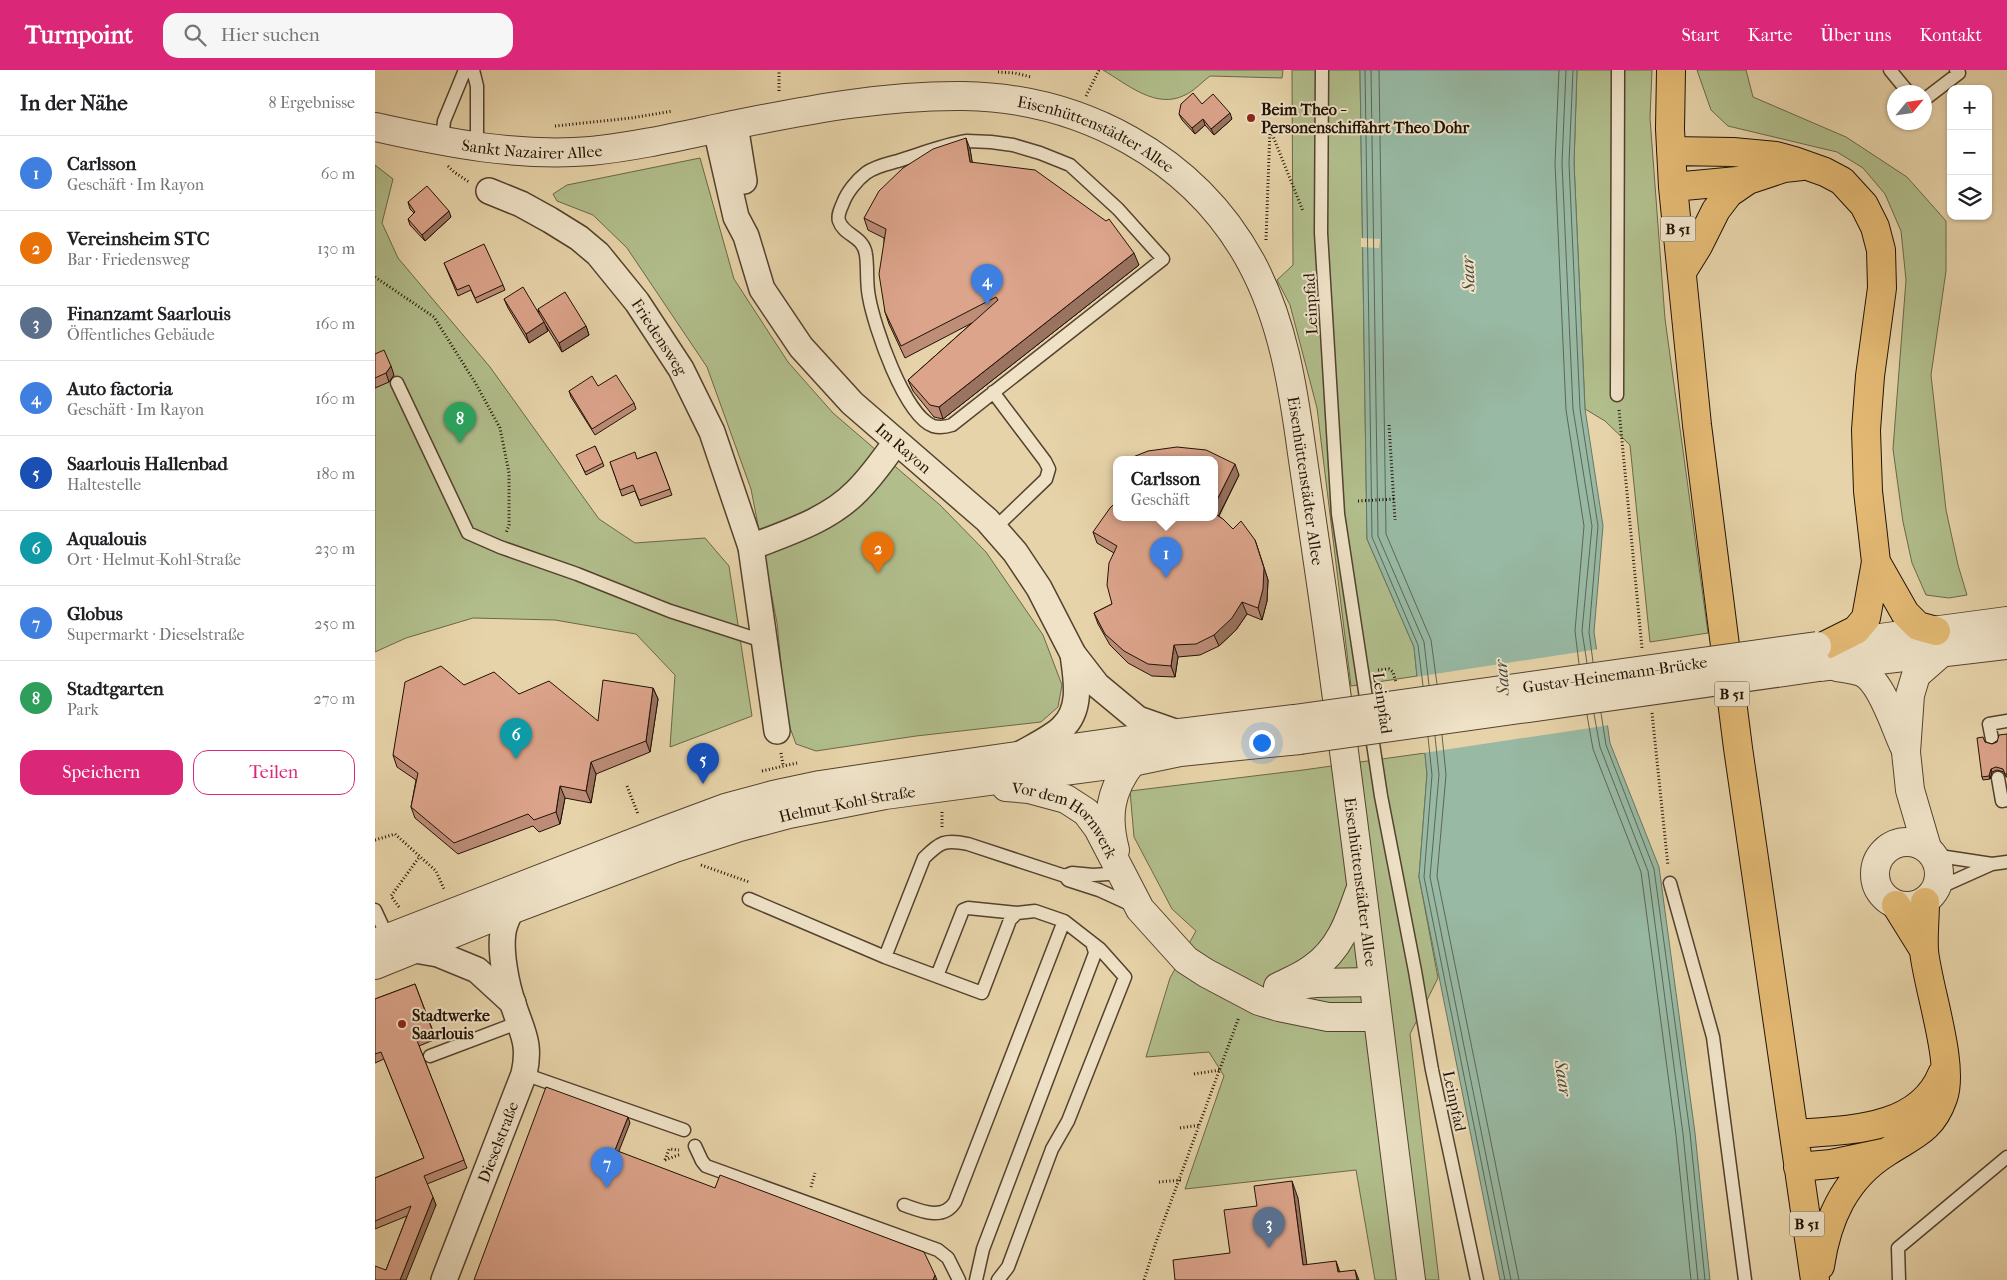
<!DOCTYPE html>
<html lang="de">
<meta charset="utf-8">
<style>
body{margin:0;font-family:"IM FELL French Canon",serif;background:#f6f6f6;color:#202124}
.controls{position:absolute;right:15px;top:15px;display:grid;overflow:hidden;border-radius:10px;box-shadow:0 1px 4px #0004}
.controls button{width:45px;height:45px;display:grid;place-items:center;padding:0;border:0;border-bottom:1px solid #e0e0e0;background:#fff;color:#202124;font:25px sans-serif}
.compass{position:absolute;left:1512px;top:15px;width:45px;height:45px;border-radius:50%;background:#fff;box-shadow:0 1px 4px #0004;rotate:61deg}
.you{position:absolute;left:886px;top:672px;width:18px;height:18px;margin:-12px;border:4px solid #fff;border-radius:50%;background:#1a73e8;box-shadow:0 0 0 8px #1a73e833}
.badge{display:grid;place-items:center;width:32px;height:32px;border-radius:50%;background:#db2777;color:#fff;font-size:16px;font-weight:700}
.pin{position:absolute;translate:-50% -41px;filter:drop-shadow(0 1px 2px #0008)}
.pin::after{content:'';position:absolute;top:26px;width:18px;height:15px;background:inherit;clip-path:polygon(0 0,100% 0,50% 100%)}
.popup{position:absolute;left:738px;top:386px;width:105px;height:65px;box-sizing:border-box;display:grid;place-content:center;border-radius:10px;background:#fff;filter:drop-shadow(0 1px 4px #0005);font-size:16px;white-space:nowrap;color:#757577}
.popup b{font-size:19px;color:#202124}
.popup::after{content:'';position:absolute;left:50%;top:100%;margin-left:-10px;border:10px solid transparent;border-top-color:#fff}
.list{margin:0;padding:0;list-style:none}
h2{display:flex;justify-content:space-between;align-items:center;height:65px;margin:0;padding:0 20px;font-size:21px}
h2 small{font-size:16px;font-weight:400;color:#757577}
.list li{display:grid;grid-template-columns:32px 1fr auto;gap:15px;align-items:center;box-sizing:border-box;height:75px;padding:0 20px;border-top:1px solid #e0e0e0}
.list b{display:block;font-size:19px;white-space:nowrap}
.list p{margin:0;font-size:16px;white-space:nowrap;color:#757577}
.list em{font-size:16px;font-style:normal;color:#757577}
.actions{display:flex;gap:10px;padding:15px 20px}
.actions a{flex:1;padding:11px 0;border:1px solid #db2777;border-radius:15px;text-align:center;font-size:18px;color:#db2777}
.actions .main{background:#db2777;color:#fff}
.icon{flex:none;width:28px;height:28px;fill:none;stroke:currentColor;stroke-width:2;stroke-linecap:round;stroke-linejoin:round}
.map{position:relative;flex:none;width:1632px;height:1210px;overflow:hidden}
header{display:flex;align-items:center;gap:30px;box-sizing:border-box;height:70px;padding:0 25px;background:#db2777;color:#fff}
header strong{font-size:24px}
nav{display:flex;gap:28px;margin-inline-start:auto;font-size:18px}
.search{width:350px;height:45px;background:#f6f6f6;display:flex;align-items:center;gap:12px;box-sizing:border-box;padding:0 18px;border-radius:15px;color:#757577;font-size:19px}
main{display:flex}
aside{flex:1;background:#fff}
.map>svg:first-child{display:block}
.green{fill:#b1be8c;stroke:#6a6848}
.water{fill:#98b9a4;stroke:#697664}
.pier{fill:#e7d3a9}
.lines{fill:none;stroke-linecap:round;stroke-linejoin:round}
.shore{stroke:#5d6654;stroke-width:1}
.service-casing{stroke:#53422e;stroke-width:15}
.minor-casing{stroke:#53422e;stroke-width:28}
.tertiary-casing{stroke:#53422e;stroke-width:30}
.primary-casing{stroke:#221205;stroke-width:30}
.path{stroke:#221205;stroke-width:3;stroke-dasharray:1 2.5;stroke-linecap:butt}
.service{stroke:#efe2c7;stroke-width:12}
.minor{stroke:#efe2c7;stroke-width:25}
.tertiary{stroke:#efe2c7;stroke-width:28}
.primary{stroke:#e4ba74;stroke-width:28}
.tertiary-bridge-casing{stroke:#53422e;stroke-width:30;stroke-linecap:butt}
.tertiary-bridge{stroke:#efe2c7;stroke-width:28}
.wall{fill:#bd8d78;stroke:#221205}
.shaded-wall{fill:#9a7361;stroke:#221205}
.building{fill:#dca48b;stroke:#221205}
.poi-dot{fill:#8f2418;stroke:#efe2c7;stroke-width:2}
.labels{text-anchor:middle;stroke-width:4;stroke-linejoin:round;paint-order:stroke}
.shield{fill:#efe2c7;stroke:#60503f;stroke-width:1}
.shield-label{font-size:15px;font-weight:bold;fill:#221205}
.poi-label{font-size:16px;font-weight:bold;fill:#221205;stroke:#efe2c7;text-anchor:start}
.street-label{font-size:16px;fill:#221205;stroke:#efe2c7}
.water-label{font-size:18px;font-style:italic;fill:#4b4c3d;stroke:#efe2c7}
</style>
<header>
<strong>Turnpoint</strong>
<div class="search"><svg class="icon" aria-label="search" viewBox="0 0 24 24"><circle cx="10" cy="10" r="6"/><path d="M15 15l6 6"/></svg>Hier suchen</div>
<nav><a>Start</a><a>Karte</a><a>Über uns</a><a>Kontakt</a></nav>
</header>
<main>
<aside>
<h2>In der Nähe<small>8 Ergebnisse</small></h2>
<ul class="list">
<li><span class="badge" style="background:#3f7fe0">1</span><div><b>Carlsson</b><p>Geschäft · Im Rayon</p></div><em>60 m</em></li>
<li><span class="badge" style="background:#e8710a">2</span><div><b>Vereinsheim STC</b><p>Bar · Friedensweg</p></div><em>130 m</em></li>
<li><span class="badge" style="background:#5c6f8a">3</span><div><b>Finanzamt Saarlouis</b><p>Öffentliches Gebäude</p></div><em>160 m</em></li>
<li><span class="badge" style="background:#3f7fe0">4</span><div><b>Auto factoria</b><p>Geschäft · Im Rayon</p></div><em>160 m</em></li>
<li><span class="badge" style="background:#1a4fb4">5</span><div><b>Saarlouis Hallenbad</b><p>Haltestelle</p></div><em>180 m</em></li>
<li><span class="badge" style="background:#0f9aa8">6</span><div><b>Aqualouis</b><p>Ort · Helmut-Kohl-Straße</p></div><em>230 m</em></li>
<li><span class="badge" style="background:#3f7fe0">7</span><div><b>Globus</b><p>Supermarkt · Dieselstraße</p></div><em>250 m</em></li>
<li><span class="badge" style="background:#2e9e5b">8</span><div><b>Stadtgarten</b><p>Park</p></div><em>270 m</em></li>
</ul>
<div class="actions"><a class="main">Speichern</a><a>Teilen</a></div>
</aside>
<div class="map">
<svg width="1632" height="1210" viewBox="0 0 1632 1210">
<rect width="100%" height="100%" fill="#e7d3a9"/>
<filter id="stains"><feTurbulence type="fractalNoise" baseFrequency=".004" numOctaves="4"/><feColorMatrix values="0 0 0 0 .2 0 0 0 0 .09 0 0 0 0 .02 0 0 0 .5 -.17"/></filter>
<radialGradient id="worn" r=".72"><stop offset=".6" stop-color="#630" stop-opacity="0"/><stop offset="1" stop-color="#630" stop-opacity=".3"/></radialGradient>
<path class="green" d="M728,0H908L907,8L835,6C827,12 819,21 810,25C781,40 752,14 728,0Z
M917,0H985L992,469L1039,577L1042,606L976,616L942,338L915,235L902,210L918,195Z
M1202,0H1277L1275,48L1290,249L1333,563L1275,572L1255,375L1230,351L1210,339L1199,93Z
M1322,0H1371L1378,27L1471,67L1532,107L1571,151V201L1556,305L1571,440L1583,495L1592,525L1574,528L1551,525L1537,493L1528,452L1518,379L1531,210L1526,161L1510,124L1488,98L1462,82L1353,56L1336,40Z
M325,88L359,209L413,292L458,343L565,435L611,482L668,565L687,615L683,637L666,652L541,666L441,681L421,674L414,655L410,635L402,553L376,419L332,297L252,178L218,145L182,131L178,124L192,115Z
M0,95L18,109L7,153L23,188L115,297L224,449L260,473L330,468L354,496L377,646L295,677L300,605L261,564L180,550L98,548L31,568L0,582Z
M1050,683L1052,704L1044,807L1063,908L1035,964L1064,1210H1000L981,1100L810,1119L849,1006L834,982L771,987L795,908L821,861L797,839L759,767L755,721L928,700Z"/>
<path class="water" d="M985,0H1202L1199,93L1210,339L1228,456L1219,562L1235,673L1284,797L1320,1063L1335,1210H1125L1044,807L1052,704L1039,577L992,469Z"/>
<path class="pier" d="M986,168L1005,169L1004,178L986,177Z
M1224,579L1235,655L1048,683L1040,607Z"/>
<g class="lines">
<path class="shore" d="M990,0L997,467L1043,575L1048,616
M996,0L1003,466L1049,572L1054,615
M1004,0L1011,464L1056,570L1062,614
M1184,0L1180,93L1191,340L1209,456L1200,561L1204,594
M1191,0L1187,93L1198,339L1217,456L1207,561L1212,593
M1198,0L1194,93L1205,339L1223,456L1214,562L1218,592
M1226,643L1231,675L1279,799L1315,1063L1330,1210
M1219,644L1225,677L1273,801L1308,1064L1323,1210
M1212,645L1218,679L1266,802L1301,1065L1316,1210
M1067,665L1071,705L1062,806L1144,1210
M1060,666L1064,705L1055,807L1136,1210
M1053,667L1057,705L1049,807L1130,1210"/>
<defs>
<path id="service" d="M98,0L102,16V76
M947,0L946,163L963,444L1006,726L1040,901L1057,1000L1102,1210
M1515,0L1533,22
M1550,29L1584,3L1581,0
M592,71L616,72L638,75L665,83L695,95L743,139L788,189L577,355C571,357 565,358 558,356C529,345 499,256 494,227C491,213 493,199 491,185C489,166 469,166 464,151C462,145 466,138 468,133C472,122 482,110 491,103C501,96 512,94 523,91C546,84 567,75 592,71Z
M67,72L69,51L90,0
M22,313L93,463L125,477L202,504L295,541L391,572
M618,322L670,391L674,399L671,409L619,459
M1242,325L1243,0
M1617,669L1614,654L1632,651
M1623,708L1627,731L1632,730
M1558,785L1617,794L1632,792
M690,806L697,803L718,805L747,803
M1295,813L1338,967L1370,1210
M1561,819L1617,794
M374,829L510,887L607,923L635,850L642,843
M0,840L13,868
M510,887L549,788C565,772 570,769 593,774L690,806L693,810L724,820L759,836
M562,906L588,840L593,838L642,843L660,841L689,851L725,879L750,907L693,1051L677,1079L633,1197L623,1210
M55,986L145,952
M149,1004L309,1060
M320,1076L327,1091L331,1096L563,1180L573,1188L584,1210
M529,1135C546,1141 568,1151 580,1132L689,851
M601,1210L608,1179L719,886L720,882L717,873
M1524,1210L1523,1178L1632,1087"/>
<g id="minor">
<path d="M360,55L369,111"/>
<path id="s1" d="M341,59L361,147L371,166L387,219L426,277L477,333L612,450L640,482L664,518L698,584L722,615L763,649L803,663"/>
<path id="s2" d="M114,121L146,134L175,150L204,168L223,184L262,232L306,299L337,362L376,477L402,661"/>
<path d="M376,477C412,463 454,450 482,421C497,406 509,389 521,372"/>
<path d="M644,685C657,677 677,668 687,658C708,639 701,608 698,584"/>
<path d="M40,880L63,884L102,900L138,933"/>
<path id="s3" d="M69,1210L149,1004C156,973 147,962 138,934C131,914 125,882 128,862C129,854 133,847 136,840"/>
</g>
<g id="tertiary">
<path id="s4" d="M0,57C71,73 143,87 216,81C266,76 314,64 363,54C437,39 513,25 589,26C706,28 819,87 876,192C908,251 918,317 927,383C934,429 940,475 947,520C980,750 1006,980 1036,1210"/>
<path d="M1453,575L1632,551"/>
<path d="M1444,597L1632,575"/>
<path d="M1462,597C1470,598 1478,599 1486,602C1506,609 1520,657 1529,676"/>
<path id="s5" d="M631,717L654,719L691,729L711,742L723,758L765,839L811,890L831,903L884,931L904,937L953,947H1002"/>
<circle cx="1532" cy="804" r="32"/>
<path d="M1552,778L1535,720L1531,682L1535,625L1541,605L1566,583"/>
<path d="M740,780C731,746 735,720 757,692"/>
<path d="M0,873L291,760L350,738L398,725L445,715L572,696L803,663L919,649"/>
<path id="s6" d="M0,895L136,840L300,778L365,757L414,744L510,725L757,692L805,682L925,670"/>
<path d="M913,916L940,913L997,912"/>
<path d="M903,917C915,911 928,906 938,898C964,880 974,852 984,823"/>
</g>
<path id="primary" d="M1296,0L1295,59L1298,117L1322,355L1363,678L1440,1210
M1296,81L1358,82L1401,86L1419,91L1450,102L1467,111L1489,135L1500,157L1506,180L1507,218L1495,306L1491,360L1493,421L1501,492L1491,548L1481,560L1451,575
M1298,117L1373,110L1409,98L1427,96
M1307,202L1323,176L1341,140L1354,123L1373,110
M1501,492L1530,543L1543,556L1561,561
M1521,835L1549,880
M1419,1064C1471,1060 1544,1061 1567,1004
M1423,1097L1456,1094L1508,1083
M1445,1196C1452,1149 1470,1108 1512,1082C1538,1065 1557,1060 1568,1028C1580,995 1553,919 1549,881C1548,865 1550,848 1550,832"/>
</defs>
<use href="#service" class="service-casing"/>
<use href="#minor" class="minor-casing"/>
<use href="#tertiary" class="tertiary-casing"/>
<use href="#primary" class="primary-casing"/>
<path class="path" d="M623,2L640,3L656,7
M404,21V0
M711,26L724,0
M180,56L256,48L298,41
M895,58L932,55
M896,61L928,141
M73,96L79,102L94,112
M891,170L895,58
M0,207L59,247L101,314L125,358L134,403V455L131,463
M1244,340L1267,578
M1014,355L1020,450
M983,431L1019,429
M1003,600L1014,599L1018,602L1021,612
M1277,643L1293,796
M406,683L408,695
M387,701L422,693
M252,716L263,744
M567,757V741
M0,770L20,764L61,801L69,819
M326,795L374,812
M24,837L16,826L45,786
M819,1004L845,1000
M805,1058L825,1055
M290,1090L294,1079L304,1080
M290,1090L306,1084
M784,1112L806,1110
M436,1117L440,1103
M769,1210L781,1172L864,947"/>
<use href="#service" class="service"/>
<use href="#minor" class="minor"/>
<use href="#tertiary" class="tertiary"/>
<use href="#primary" class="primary"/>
<defs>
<g id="tertiary-bridge">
<path id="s7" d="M919,649L1442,576"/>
<path d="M925,670L1444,597"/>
</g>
</defs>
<use href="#tertiary-bridge" class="tertiary-bridge-casing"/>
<use href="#tertiary-bridge" class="tertiary-bridge"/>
</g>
<path class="wall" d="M827,34L857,49L839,65L830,55L820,64L807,50L804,44Z
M595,79L597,92L764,195L568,349L559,347L538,321L533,310L597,253L530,288L514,254L510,242L509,168L493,160L489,148Z
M33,132L76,147L50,171L35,155L33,149L39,143L35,139Z
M69,193L128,215L130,220L102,233L96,220L83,226Z
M129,229L164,244L163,239L211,256L214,265L187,282L171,256L173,261L154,273L133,238Z
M0,284L19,305L14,312L0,318Z
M223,316L259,333L261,339L220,365L196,327L194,321Z
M220,376L229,396L211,405L203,388Z
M281,382L297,425L266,436L260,421L247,426L235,392L262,389Z
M864,405L844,446L858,459L880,470L893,510L892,531L887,550L872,544L861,560L844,576L825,585L803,587L800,607L777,606L753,593L735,575L723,554L719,543L737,534L739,483L722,473L718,462Z
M89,615L144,624L223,651L278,618L283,629L275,682L221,704L216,733L190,728L185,754L164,762L158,756L83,784L40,748L36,737L41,710L22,697L18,685Z
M1632,664V707H1631L1629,702L1622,700L1617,702L1615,709L1608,710L1607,707L1610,672L1617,674Z
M40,914L61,969L44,976L92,1098L52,1114L61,1135L11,1200L32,1146L0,1159V1108L49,1088L9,989L0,993V929Z"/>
<path class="shaded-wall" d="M855,43L857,49L839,65L836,59Z
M828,49L830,55L820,64L817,58Z
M591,68L595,79L599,103L595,92Z
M74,141L76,147L50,171L47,165Z
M759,183L764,195L568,349L564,337Z
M169,252L173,261L154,273L151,264Z
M211,256L214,265L187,282L184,273Z
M16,296L19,305L14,312L11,303Z
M860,394L864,405L840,453V434Z
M880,470L893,510L892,531L887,550L883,538Z
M867,532L872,544L861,560L844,576L839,565Z
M799,575L803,587L800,607L796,596Z
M278,618L283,629L275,682L271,671Z
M216,692L221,704L216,733L211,721Z
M1616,699L1617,702L1615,709L1614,706Z
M185,716L190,728L185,754L181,742Z
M253,1047L255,1053L242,1086L240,1080Z
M917,1111L923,1128L934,1210L928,1195Z
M58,1127L61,1135L31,1210H25Z
M961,1191L967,1208L963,1202Z
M980,1200L984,1210H982Z
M560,1205L562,1210H558Z"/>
<path class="building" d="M818,23L827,34L838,24L855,43L836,59L828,49L817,58L804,44L806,34Z
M591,68L595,92L660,100L731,151L734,149L759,183L564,337L555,335L533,310L623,230L621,227L526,276L510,242L504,204L511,159L489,148L504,121L528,98L558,79Z
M52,116L74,141L47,165L33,149L40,142L33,132Z
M109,174L128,215L100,228L94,215L82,220L69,193Z
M148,217L169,252L151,264L129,229Z
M190,222L211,256L184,273L163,239Z
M9,280L16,296L11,303L0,308V284Z
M241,305L259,333L217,359L194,321L217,306L223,316Z
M220,376L228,393L210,402L201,385Z
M802,377L831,380L860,394L840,434V389H753L773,381Z
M260,382L262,389L281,382L295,419L264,430L258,415L245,420L235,392Z
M742,431V447H840V444L848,449L858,459L866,451L880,470L889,498L888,519L883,538L867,532L857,548L839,565L821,574L799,575L796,596L773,594L749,581L730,564L719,543L737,534L732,515L734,493L742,476L718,462L735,438Z
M66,596L89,615L119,602L144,624L174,611L223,651L228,610L278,618L271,671L216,692L211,721L185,716L181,742L159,750L153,744L79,773L36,737L43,703L18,685L30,612Z
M1632,664V704H1630L1628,699L1621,697L1616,699L1614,706L1607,707L1602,668L1608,667L1610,672L1617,674L1622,672L1624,665Z
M40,914L58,962L41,968L89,1090L49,1106L58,1127L25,1210H0V1196L11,1200L36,1136L0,1151V1108L49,1088L6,982L0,984V929Z
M171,1017L253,1047L240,1080L340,1118L345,1105L549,1182L560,1205L558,1210H99Z
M917,1111L928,1195L961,1191L963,1202L980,1200L982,1210H800L798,1190L855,1183L849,1140L882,1136L879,1116Z"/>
<g class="poi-dot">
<circle cx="876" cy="48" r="5"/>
<circle cx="27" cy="954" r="5"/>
</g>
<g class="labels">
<g class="shield">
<rect x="1285.5" y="146.5" width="35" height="25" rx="4"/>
<rect x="1339.5" y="611.5" width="35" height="25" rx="4"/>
<rect x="1414.5" y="1141.5" width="35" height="25" rx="4"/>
</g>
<g class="shield-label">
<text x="1303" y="164">B 51</text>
<text x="1357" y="629">B 51</text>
<text x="1432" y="1159">B 51</text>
</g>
<g class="poi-label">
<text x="886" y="45">Beim Theo -<tspan x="886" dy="18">Personenschiffahrt Theo Dohr</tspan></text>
<text x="37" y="951">Stadtwerke<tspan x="37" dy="18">Saarlouis</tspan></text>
</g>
<g class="street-label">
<text dy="6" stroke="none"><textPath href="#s4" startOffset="735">Eisenhüttenstädter Allee</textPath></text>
<text dy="6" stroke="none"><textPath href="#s4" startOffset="159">Sankt Nazairer Allee</textPath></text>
<text transform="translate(935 234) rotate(-93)" y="6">Leinpfad</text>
<text dy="6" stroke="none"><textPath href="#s2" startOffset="230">Friedensweg</textPath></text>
<text dy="6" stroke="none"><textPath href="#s1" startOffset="381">Im Rayon</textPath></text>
<text dy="6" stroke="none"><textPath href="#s4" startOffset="1170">Eisenhüttenstädter Allee</textPath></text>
<text dy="6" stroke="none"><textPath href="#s7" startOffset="324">Gustav-Heinemann-Brücke</textPath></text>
<text transform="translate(1008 633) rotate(82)" y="6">Leinpfad</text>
<text dy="6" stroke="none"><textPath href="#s6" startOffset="500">Helmut-Kohl-Straße</textPath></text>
<text dy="6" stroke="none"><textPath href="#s5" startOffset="72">Vor dem Hornwerk</textPath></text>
<text dy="6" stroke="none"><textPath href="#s4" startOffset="1575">Eisenhüttenstädter Allee</textPath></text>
<text transform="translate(1080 1031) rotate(78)" y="6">Leinpfad</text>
<text dy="6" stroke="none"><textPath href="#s3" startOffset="148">Dieselstraße</textPath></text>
</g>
<g class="water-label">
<text transform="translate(1093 204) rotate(-93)" y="6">Saar</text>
<text transform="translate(1127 608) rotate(-95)" y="6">Saar</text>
<text transform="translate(1188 1008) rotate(81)" y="6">Saar</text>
</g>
</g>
<rect width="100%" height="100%" filter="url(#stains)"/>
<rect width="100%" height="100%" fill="url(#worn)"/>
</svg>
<div class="controls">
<button>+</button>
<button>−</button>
<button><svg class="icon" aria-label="layers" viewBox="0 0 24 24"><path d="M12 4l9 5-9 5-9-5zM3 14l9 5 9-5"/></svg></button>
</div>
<svg class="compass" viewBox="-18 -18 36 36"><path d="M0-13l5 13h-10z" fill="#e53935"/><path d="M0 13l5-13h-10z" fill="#757577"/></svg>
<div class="you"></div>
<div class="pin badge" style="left:791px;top:508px;background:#3f7fe0">1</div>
<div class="popup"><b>Carlsson</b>Geschäft</div>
<div class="pin badge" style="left:503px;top:503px;background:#e8710a">2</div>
<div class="pin badge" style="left:894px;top:1178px;background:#5c6f8a">3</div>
<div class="pin badge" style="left:612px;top:235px;background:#3f7fe0">4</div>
<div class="pin badge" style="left:328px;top:714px;background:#1a4fb4">5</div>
<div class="pin badge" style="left:141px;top:689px;background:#0f9aa8">6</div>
<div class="pin badge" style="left:232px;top:1118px;background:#3f7fe0">7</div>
<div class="pin badge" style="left:85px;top:373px;background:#2e9e5b">8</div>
</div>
</main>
